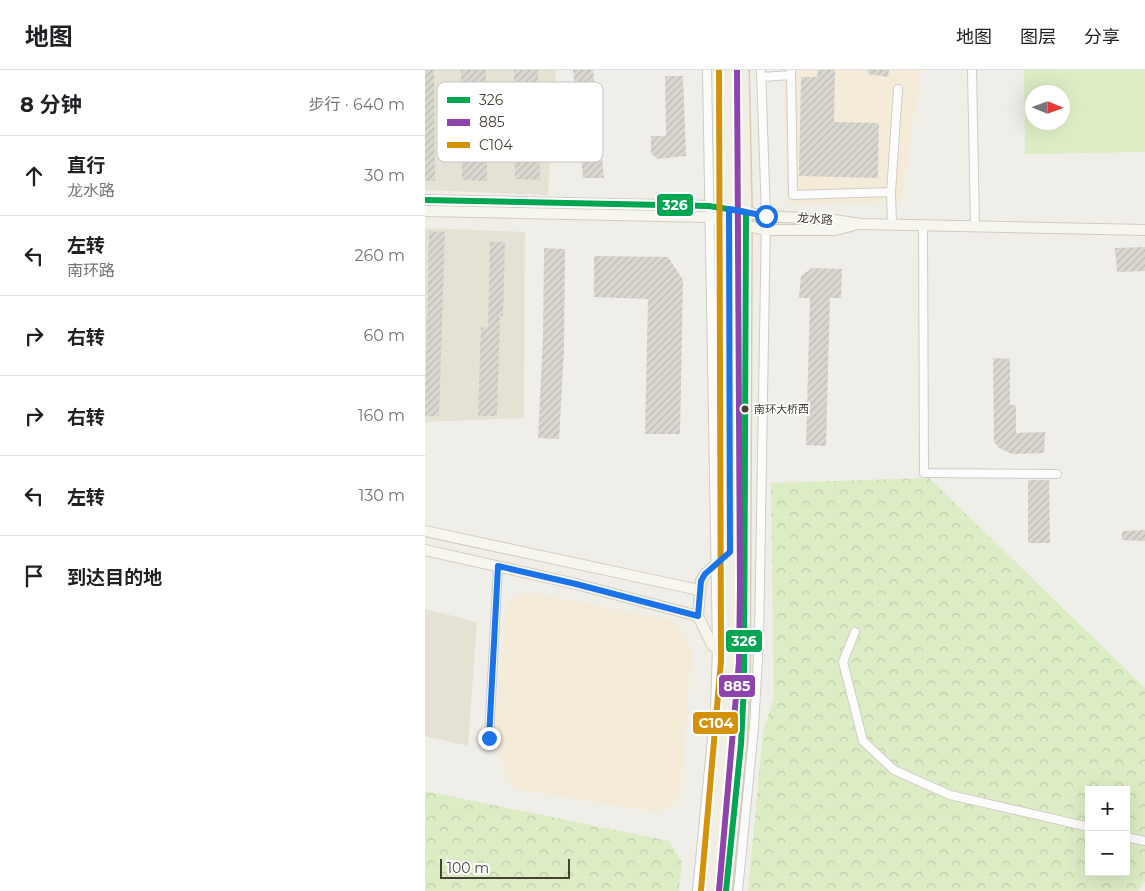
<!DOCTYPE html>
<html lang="zh">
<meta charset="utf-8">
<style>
body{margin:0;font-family:Montserrat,"Noto Sans SC",sans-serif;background:#f6f6f6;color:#202124}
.controls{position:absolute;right:15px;bottom:15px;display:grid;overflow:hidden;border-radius:0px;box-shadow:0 5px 20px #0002}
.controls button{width:45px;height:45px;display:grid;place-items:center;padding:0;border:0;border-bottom:1px solid #e0e0e0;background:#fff;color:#202124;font:25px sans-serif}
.compass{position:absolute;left:600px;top:15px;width:45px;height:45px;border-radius:50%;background:#fff;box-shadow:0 5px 20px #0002;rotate:91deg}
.scale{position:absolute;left:15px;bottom:12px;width:130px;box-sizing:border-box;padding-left:5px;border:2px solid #474133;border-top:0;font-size:14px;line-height:18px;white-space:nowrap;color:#474133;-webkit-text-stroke:4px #fff;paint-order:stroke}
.stop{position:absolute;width:15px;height:15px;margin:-11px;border:4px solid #1a73e8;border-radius:50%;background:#fff}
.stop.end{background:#1a73e8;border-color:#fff;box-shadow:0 1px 5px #0008}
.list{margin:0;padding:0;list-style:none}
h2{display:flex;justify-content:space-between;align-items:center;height:65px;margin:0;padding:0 20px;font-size:21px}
h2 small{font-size:16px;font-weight:400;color:#757577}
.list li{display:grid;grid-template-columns:32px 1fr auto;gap:15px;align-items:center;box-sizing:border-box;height:80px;padding:0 20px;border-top:1px solid #e0e0e0}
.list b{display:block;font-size:19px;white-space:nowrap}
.list p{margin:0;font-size:16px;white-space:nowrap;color:#757577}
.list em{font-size:16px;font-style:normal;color:#757577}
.icon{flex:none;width:28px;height:28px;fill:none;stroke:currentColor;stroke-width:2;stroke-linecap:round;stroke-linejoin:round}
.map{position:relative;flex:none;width:720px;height:821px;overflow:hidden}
header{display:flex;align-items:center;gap:30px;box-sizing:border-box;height:70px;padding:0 25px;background:#fff;border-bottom:1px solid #e0e0e0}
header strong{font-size:24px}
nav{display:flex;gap:28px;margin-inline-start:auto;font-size:18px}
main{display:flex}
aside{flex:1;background:#fff}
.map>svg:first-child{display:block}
.residential{fill:#e5e1d5}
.commercial{fill:#f5ebd9}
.park{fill:url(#park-crowns);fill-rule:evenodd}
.pitch{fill:#dcedc5;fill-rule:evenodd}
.building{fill:url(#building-hatch)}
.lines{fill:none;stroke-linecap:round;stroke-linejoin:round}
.street-casing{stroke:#ceccc6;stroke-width:10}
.secondary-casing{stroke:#d0ccbe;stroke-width:12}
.primary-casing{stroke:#d5ccb3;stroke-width:14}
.street{stroke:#fdfcfc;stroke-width:8}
.secondary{stroke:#f6f5ee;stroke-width:10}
.primary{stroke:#f1eee3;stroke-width:11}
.bus-1-casing{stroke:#fff;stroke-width:10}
.bus-2-casing{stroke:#fff;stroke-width:10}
.bus-3-casing{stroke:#fff;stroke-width:10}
.bus-1{stroke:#00a651;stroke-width:6}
.bus-2{stroke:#8e44ad;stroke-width:6}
.bus-3{stroke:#d4920a;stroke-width:6}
.route{stroke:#1a73e8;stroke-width:6}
.bus-dot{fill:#474133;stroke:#fff;stroke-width:2}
.labels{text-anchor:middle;stroke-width:4;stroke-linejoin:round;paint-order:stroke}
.bus-label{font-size:11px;fill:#474133;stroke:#fff;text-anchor:start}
.street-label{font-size:12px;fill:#474133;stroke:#fff}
.key{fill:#fff;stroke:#c8c6c2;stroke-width:1}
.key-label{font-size:14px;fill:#474133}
.line-badge{stroke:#fff;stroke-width:2}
.badge-label{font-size:14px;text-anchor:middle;font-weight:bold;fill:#fff}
</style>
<header>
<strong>地图</strong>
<nav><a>地图</a><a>图层</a><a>分享</a></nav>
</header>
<main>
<aside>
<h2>8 分钟<small>步行 · 640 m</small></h2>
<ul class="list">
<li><svg class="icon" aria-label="ahead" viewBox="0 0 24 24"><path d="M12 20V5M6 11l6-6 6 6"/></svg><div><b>直行</b><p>龙水路</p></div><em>30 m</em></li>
<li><svg class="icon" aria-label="left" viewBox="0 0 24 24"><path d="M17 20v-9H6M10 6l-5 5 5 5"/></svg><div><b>左转</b><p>南环路</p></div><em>260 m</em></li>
<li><svg class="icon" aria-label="right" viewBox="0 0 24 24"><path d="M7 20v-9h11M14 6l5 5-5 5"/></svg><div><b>右转</b></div><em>60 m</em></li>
<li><svg class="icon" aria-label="right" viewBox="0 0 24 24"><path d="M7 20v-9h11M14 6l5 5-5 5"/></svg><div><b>右转</b></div><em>160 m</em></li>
<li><svg class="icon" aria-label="left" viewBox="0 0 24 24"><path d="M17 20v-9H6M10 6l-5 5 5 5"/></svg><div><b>左转</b></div><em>130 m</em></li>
<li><svg class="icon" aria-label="arrive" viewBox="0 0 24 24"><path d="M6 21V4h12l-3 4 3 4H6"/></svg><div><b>到达目的地</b></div></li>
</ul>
</aside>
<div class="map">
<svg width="720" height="821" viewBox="0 0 720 821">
<defs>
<pattern id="park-crowns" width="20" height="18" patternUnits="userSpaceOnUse" patternTransform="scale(1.25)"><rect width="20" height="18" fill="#dcedc5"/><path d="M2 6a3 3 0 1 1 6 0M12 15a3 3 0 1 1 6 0" fill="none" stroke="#beccaa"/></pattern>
<pattern id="building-hatch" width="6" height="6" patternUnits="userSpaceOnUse" patternTransform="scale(1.25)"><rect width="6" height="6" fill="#dad7d1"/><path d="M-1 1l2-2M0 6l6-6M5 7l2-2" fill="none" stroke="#bcbab4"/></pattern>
</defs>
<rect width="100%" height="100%" fill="#f0eee8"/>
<path class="residential" d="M0,0H131L123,125L0,120Z
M0,158L100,162L99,348L0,352Z
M0,539L52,552L43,676L0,666Z"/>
<path class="commercial" d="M358,0H496L476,132L362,135Z
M104,522L248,551L267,579L256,717L248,736L230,742L91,719L79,702L76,686L68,680L82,530Z"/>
<path class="park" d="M504,408L720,618V811L713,821H323L338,662L349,628L346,413ZM664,720H701V802H664Z
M0,721L244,771L257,792L254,821H0Z"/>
<path class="pitch" d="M599,0H720V82L600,84ZM608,22H638V52H608Z"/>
<path class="building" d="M0,0H9L10,111H0Z
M36,0H61L62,111L37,110Z
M89,0H113L115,110L90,109Z
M148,0H168L179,108H158Z
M393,0H410L409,52L454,53L453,108L374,106L376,7H392Z
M443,0H464L463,7L443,4Z
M240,6H258L261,86L233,89L226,84V66H241Z
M4,161L20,162L14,346H0Z
M65,172H80L78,246H75L72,346H53L56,257L63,258Z
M720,177V201L692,202L690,178Z
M119,178L140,179L139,280L134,369L113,368L118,268Z
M169,186L243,187L258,210L255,364H220L223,229L169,227Z
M387,198L417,199L416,228H405L401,376L381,375L385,228H374L376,206Z
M568,288L585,289V335H591V363L620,362L619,383L587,384L574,378L569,372Z
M603,410H624L625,473H603Z
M720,460V471L697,470V461Z"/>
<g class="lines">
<defs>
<path id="street" d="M366,0L368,125L466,122
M547,0L550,156
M336,7L366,5
M467,154L466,122L473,19
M498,154L499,403L632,404
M430,562L418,592L438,671L469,700L525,725L664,757
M64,668L73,497
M701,767L720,771
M272,821L290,638L292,579L282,0
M313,821L329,657L334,571L341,146L336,0"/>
<path id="secondary" d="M0,130L284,136L341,146L409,150L436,154L720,160
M0,141L284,147L341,160H410L430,155
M0,461L274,520
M0,480L151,514L273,546
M305,482L280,504L276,511L273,546L287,575L305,591"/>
<path id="primary" d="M285,821L305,591L306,516L303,0
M301,821L316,674L319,615L321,142L318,0"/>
</defs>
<use href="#street" class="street-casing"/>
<use href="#secondary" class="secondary-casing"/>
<use href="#primary" class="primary-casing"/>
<use href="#street" class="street"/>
<use href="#secondary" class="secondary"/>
<use href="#primary" class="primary"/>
<defs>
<path id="bus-1" d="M0,130L284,136L321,142L319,615L316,674L301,821"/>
<path id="bus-2" d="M294,821L314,592L315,516L312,0"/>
<path id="bus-3" d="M276,820L296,591L294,0"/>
</defs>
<use href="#bus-1" class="bus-1-casing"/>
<use href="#bus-2" class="bus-2-casing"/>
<use href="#bus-3" class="bus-3-casing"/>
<use href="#bus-1" class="bus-1"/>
<use href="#bus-2" class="bus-2"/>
<use href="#bus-3" class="bus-3"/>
</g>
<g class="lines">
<path class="route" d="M64,668L73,496L151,514L273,546L276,511L280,504L305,482L304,139L341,146"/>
</g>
<circle class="bus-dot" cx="320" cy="339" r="4.5"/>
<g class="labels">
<g class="bus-label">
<text x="329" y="343">南环大桥西</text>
</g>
<g class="street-label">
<text transform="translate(390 149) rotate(4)" y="4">龙水路</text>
</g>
</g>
<rect x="12" y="12" width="166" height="80" rx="8" class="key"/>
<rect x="22" y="27" width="23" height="6" fill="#00a651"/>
<rect x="22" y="49" width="23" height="7" fill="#8e44ad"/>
<rect x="22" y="72" width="23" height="6" fill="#d4920a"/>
<g class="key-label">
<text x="54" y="35">326</text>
<text x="54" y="57">885</text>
<text x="54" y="80">C104</text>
</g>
<g class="line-badge">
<rect x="231" y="123" width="38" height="24" rx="5" fill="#00a651"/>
<rect x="300" y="559" width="38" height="24" rx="5" fill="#00a651"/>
<rect x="293" y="604" width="38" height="24" rx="5" fill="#8e44ad"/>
<rect x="267" y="641" width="47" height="24" rx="5" fill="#d4920a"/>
</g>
<g class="badge-label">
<text x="250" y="140">326</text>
<text x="319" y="576">326</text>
<text x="312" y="621">885</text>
<text x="291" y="658">C104</text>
</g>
</svg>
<div class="controls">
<button>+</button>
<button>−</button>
</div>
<svg class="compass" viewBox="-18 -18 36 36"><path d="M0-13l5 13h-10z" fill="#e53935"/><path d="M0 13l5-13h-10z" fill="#757577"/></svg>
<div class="scale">100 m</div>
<div class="stop" style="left:341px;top:146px"></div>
<div class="stop end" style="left:64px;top:668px"></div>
</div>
</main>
